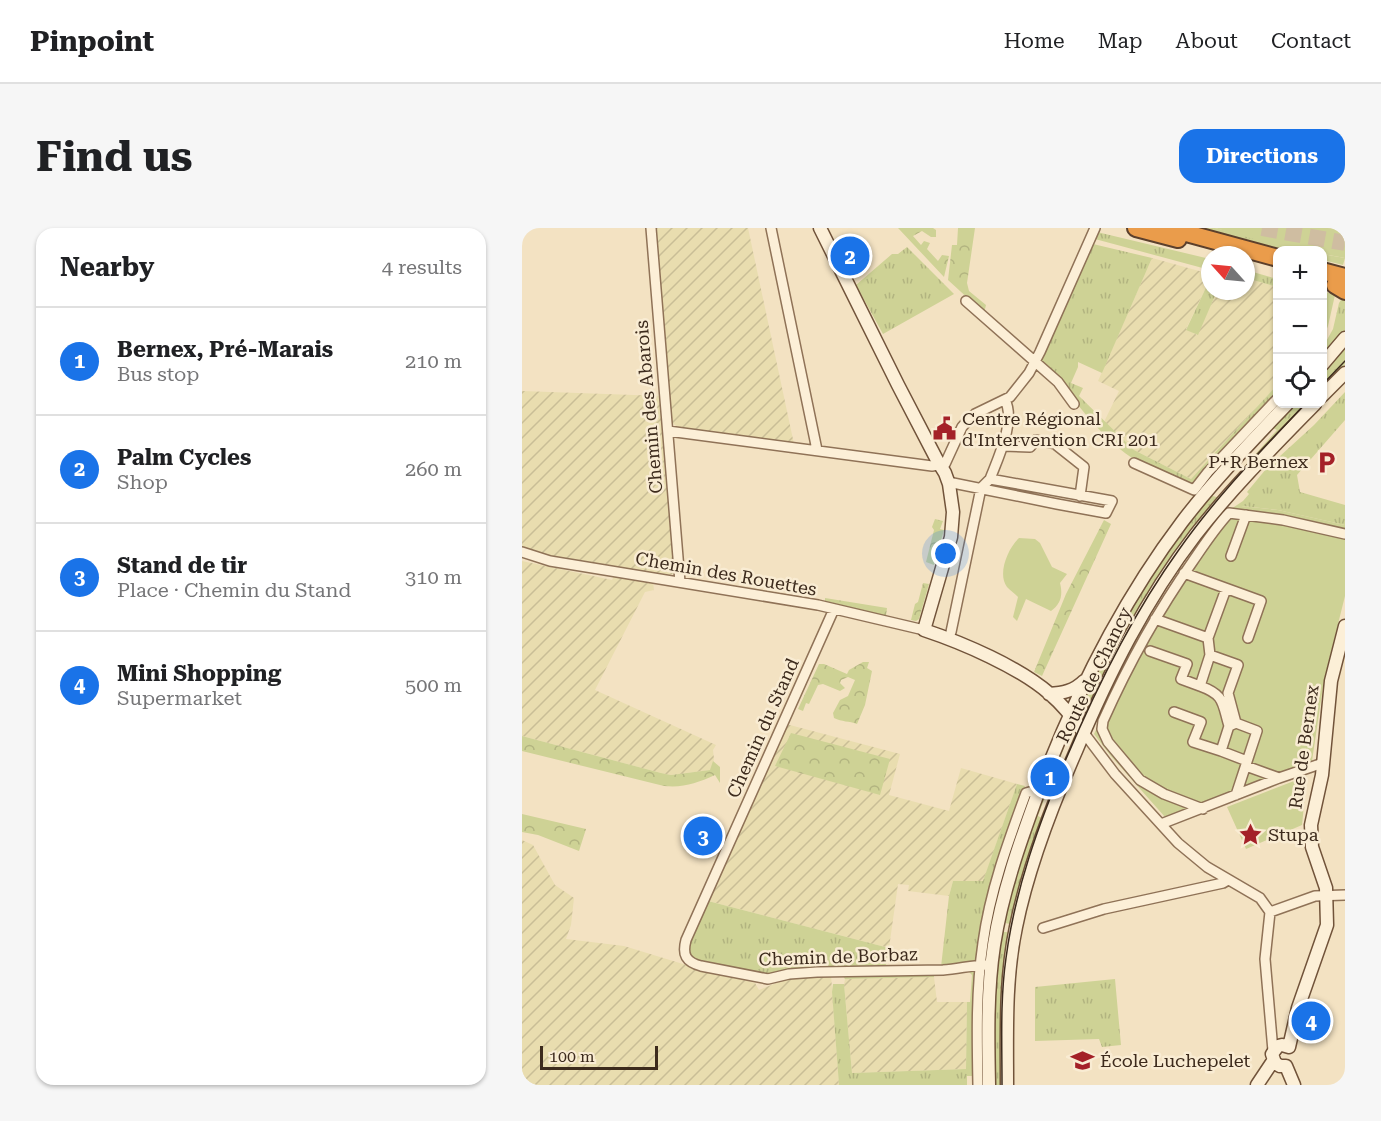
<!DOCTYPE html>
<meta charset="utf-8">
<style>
body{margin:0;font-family:"Roboto Serif",serif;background:#f6f6f6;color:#202124}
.controls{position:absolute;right:18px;top:18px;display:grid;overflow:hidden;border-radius:12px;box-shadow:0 2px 4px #0004}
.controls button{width:54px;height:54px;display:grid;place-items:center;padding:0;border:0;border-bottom:2px solid #e0e0e0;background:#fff;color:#202124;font:30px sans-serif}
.compass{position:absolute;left:679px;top:18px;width:54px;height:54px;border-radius:50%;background:#fff;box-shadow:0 2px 4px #0004;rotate:297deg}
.scale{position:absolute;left:18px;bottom:15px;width:118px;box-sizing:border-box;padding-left:6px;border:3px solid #3d2b1d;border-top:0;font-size:16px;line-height:21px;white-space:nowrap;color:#3d2b1d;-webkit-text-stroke:4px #f9ecd3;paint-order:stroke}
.you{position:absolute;left:424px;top:326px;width:21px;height:21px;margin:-15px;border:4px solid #fff;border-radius:50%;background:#1a73e8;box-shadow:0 0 0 9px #1a73e833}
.badge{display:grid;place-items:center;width:39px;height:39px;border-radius:50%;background:#1a73e8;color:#fff;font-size:20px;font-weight:700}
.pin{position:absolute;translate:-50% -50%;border:3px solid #fff;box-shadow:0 2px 6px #0006}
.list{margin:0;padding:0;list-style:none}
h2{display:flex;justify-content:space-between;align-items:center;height:78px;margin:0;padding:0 24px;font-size:26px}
h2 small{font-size:20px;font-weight:400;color:#757577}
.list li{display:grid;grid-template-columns:39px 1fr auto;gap:18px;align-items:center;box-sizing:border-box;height:108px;padding:0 24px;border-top:2px solid #e0e0e0}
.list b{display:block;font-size:22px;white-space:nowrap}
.list p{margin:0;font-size:20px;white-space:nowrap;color:#757577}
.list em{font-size:20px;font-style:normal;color:#757577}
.icon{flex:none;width:33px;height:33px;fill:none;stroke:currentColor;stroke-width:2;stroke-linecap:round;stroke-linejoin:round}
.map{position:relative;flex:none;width:823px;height:857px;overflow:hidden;border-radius:18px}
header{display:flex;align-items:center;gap:36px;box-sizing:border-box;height:84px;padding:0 30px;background:#fff;border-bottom:2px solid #e0e0e0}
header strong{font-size:28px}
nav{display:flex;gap:33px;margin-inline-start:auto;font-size:21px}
.intro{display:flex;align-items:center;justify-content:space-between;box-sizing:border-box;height:144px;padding:0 36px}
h1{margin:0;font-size:42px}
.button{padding:15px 27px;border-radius:18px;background:#1a73e8;color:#fff;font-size:21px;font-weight:700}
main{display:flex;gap:36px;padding:0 36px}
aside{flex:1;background:#fff;border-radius:18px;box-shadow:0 2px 4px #0004}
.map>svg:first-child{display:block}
.farmland{fill:url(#farmland-furrows)}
.grass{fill:url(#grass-tufts)}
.forest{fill:url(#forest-crowns)}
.green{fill:#ced295}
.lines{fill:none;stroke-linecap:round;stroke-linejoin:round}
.highway-tunnel{stroke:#cfbda1;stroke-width:16;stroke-dasharray:16 8;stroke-linecap:butt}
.street-casing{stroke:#8f7257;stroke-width:12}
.secondary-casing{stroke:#71533a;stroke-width:15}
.highway-casing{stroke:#5c402c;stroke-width:20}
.street{stroke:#fcefd7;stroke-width:9}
.secondary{stroke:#fcefd7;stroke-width:12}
.highway{stroke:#ea9c4b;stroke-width:16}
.tram{stroke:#3d2b1d;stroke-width:1.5}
.labels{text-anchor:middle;stroke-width:5;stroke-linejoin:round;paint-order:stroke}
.street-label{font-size:18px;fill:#3d2b1d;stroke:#f9ecd3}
.poi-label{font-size:18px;fill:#3d2b1d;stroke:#f9ecd3;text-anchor:start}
</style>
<header>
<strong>Pinpoint</strong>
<nav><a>Home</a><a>Map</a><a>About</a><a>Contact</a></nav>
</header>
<div class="intro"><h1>Find us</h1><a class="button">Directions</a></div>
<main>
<aside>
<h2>Nearby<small>4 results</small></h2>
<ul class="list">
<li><span class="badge">1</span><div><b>Bernex, Pré-Marais</b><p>Bus stop</p></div><em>210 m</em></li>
<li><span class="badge">2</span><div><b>Palm Cycles</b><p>Shop</p></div><em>260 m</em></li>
<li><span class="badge">3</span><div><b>Stand de tir</b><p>Place · Chemin du Stand</p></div><em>310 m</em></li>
<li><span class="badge">4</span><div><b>Mini Shopping</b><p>Supermarket</p></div><em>500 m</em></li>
</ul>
</aside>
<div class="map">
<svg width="823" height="857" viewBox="0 0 823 857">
<defs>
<pattern id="farmland-furrows" width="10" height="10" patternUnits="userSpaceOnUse" patternTransform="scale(1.5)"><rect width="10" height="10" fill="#e9ddaf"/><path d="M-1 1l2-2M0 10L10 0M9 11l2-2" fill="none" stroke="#c9be96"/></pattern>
<pattern id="grass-tufts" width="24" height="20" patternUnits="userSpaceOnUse" patternTransform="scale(1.5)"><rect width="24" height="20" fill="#ced295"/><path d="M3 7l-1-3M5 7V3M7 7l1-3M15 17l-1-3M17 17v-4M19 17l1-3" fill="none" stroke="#b2b480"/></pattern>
<pattern id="forest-crowns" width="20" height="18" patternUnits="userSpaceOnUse" patternTransform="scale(1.5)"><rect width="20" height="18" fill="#ced295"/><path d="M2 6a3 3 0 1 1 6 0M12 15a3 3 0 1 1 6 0" fill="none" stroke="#b2b480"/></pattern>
</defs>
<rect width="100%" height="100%" fill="#f3e2c2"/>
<path class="farmland" d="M132,0H226L272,216L156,199L150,195Z
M630,30L688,46V51L664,101L675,107L695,63H724V50L755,59V157L669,251L612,222L582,194L597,163L576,153Z
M0,163L140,168L155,344L153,346L144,347L22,329L0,320Z
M0,333L90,352L92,348L131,354L132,362L123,364L73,462L194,517L191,522L192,531L189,542L149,547L139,545L0,508Z
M264,496L378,526L367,567L427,583L439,540L495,556L461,654L431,653L427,668L386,663L387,657L376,656L367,720L186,673Z
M0,612L11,617L33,657L52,670L49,697L44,711L102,718L161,736L233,755L237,762L264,751L309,747L317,857H0Z
M412,749L415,774H445L444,841L330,845L322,756L323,751Z"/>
<path class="grass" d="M679,0H693L784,22H764Z
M575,4L688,31V42L573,11L572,9Z
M571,16L630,30L580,145L556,134V139L549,155L561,160L557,168L612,222L669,251L755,157V164L668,260C649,250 627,242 610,230C574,206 550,166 520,135V127Z
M385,19L432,66L361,106L334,57L370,26H376Z
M800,26L823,30L821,37L801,32Z
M724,42L755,51V59L724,50Z
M688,51V63H695L676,107L664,102Z
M801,63L813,67L806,98L801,110Z
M821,69L823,71V102L801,131V119L811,101L817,75Z
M823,117V136L801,160L800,143Z
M823,164V192L775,247L778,264L823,277V297L756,282L720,278L718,282L709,281L721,273L727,266L725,264L744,241L792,197Z
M770,176H785L708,259L706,257L755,202L751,200L702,254L700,252Z
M686,267L699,270L569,477L559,472L618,362Z
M539,518L542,520L516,588L522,591L491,697L480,694L490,653Z
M495,556L503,558L499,568H497L495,579H493L491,584L493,586L455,733L449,736L419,739L427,668L431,653H461Z
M186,673L367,720L365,735L362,739L285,741L239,746L173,733L167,727L165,719Z
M478,703L489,705L482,857H470V789Z
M455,739L452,848H445V857H317L310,764L311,756H322L330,845L444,841L445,774H448L450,747L445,742Z
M412,746V749L323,751L320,747Z
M593,751L599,817L580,819L577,811L513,813V759Z"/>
<path class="forest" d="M376,0H411L414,2V9H409L400,3L391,8L399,17L402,13L408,15L405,21L416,33L420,27L427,28L422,49Z
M436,0H453L445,55L447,63L464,77L462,85L426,52L430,17H435Z
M413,291L421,293L418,301L422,302L412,337L404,334L412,302L410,299Z
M582,292L589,296L520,448L512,444L544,366Z
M401,355L407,356L397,391L394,393L389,392L393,376L396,374Z
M303,370L365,380L364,388L303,373Z
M341,434H347L345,440L350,443L343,477L335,496C327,493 320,494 312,490L311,485L318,472L326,468L333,452L326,449L319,452L318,455L323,460L318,463L301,456L296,457L287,476L284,475L281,483L276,481L297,436H302L325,446L327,442Z
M269,505L368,531L358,567L253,538Z
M0,508L139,545L149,547L188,542L191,533L198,539V555L193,547C175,555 162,560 142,558L0,523Z
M0,586L64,601L57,623L16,607L0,604Z"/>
<path class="green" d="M693,0H823V30L801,26L800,22C764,22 728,10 693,0Z
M719,278L756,282L823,297V368L802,452L790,533L643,589L588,527L572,506L588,473L684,309L707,280L718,282Z
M497,310L513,311L518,315L530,339L545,346L538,355C541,367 539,376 529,383L504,371L495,393L491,389L496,369C493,366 488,362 485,359C475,346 486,320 497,310Z
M785,548L780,597L724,621L705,579Z"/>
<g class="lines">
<path class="highway-tunnel" d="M740,0L823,15"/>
<defs>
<path id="street" d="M129,0L158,354
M249,0L295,222
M444,73L536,154L552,176
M146,203L410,238L423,236L440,199L447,191L453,186L488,169L507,145L518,124L573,0
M481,218L508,219L514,212L533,216L562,239L558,268
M612,235L672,262L686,244L756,170
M468,251C476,230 494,193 483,172
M427,256L431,255L535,276L584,285L590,273L468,251L459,260L429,404
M0,324L28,333L296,377L402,402
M709,328L724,287
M662,345L739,373L726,410
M312,381L164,712C160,727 164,734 179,738L246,751L267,746L295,744L421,742C438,741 453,736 469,737
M633,391L686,410L704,361
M628,423L665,436L659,451L678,458L688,427L686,410
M688,427L716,437L706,465L714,495L735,503L714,567
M678,458C703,467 700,475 707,498L714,495
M652,484L679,494L671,514L699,523
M707,498L699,523L725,533
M562,505L593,546L656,615L685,639L738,670L748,684
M724,538L757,550
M681,581L642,566L618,552L586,514L580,501L581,493C606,437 635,384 671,333C682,317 693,300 707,285L761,292L823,306
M639,596L757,550L801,535
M748,684L743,731L751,823
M748,684L793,668L823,667
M521,700L582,681L701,655L706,652
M456,857C455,809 454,762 461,715C468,663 486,614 504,565L511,563"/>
<path id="secondary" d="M298,0L376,157L415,232L423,245L427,256L431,284L429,309L402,402C441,415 497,439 528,466C541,477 552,491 562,505
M800,137L823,110
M800,168L823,145
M527,466C541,465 552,463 562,453
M767,819L776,780L805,697L804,660L790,619L789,597L800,547L809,453L823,398
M764,838H758L753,835L750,826L756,818L760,817L767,819
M764,838L772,857
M467,857C466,810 465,763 472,717C480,665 498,614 516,565C552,469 598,376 660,294C692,252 729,214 765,176
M485,857C485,804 483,751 494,699C506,639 529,580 554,523C586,447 623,372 674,306C711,259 752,218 793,176
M735,857L751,833"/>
<path id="highway" d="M614,0L656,11
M646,0L756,30
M800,43L823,49
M813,57L823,63"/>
</defs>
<use href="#street" class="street-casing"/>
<use href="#secondary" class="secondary-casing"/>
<use href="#highway" class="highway-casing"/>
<use href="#street" class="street"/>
<use href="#secondary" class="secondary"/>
<use href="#highway" class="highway"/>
<path class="tram" d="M800,157L823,133
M480,857C480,815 478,772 484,730C493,661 517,595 544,531C575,458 610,387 656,323C693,270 739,223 783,176"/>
</g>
<defs>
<symbol id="civic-bare" viewBox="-9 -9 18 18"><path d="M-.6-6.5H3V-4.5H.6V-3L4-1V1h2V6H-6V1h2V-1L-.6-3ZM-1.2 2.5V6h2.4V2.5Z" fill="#a42128" stroke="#f9ecd3" stroke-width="2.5" paint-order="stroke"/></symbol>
<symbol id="parking-bare" viewBox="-9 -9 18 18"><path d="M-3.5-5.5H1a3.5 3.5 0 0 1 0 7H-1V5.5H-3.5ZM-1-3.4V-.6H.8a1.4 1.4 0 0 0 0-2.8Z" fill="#a42128" stroke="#f9ecd3" stroke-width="2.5" paint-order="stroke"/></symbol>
<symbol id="sight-bare" viewBox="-9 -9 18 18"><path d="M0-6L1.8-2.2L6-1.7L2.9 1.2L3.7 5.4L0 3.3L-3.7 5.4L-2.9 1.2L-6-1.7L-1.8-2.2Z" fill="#a42128" stroke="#f9ecd3" stroke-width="2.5" paint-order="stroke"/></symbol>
<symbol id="school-bare" viewBox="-9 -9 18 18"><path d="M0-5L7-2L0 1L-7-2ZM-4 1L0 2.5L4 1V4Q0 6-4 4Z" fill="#a42128" stroke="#f9ecd3" stroke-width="2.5" paint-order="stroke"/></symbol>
</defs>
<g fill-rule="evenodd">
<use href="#civic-bare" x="406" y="184" width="33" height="33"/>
<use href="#parking-bare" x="788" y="218" width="33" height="33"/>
<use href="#sight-bare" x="712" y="590" width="33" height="33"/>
<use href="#school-bare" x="544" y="816" width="33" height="33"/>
</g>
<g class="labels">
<g class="street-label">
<text transform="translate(127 179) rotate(-95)" y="6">Chemin des Abarois</text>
<text transform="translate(204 346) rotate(10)" y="6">Chemin des Rouettes</text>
<text transform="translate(572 447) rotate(-64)" y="6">Route de Chancy</text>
<text transform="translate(241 500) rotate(-66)" y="6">Chemin du Stand</text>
<text transform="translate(782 519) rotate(-82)" y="6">Rue de Bernex</text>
<text transform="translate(316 729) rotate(-2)" y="6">Chemin de Borbaz</text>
</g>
<g class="poi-label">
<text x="440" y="197">Centre Régional<tspan x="440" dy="21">d'Intervention CRI 201</tspan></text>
<text x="786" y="240" text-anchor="end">P+R Bernex</text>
<text x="746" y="613">Stupa</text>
<text x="578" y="839">École Luchepelet</text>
</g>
</g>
</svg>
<div class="controls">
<button>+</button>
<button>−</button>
<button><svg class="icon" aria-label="locate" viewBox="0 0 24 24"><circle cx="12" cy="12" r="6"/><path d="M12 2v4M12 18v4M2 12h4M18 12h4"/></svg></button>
</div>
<svg class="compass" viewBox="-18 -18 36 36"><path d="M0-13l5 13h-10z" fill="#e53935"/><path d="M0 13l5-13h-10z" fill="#757577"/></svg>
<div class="scale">100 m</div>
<div class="you"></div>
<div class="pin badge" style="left:528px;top:549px">1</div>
<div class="pin badge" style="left:328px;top:28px">2</div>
<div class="pin badge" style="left:181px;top:608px">3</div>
<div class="pin badge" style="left:789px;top:793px">4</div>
</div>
</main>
